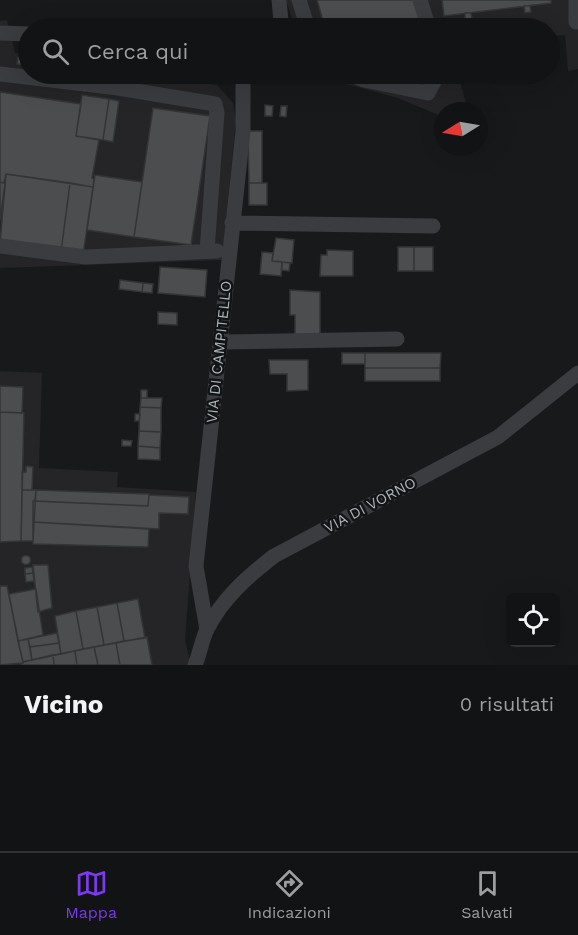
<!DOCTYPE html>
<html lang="it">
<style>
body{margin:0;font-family:"Work Sans",sans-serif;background:#1b1c1d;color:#f1f3f6}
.controls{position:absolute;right:18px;bottom:18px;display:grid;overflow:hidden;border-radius:9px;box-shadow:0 6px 24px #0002}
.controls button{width:54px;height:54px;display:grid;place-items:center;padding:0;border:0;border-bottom:2px solid #313234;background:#121314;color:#f1f3f6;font:30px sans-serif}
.compass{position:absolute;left:434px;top:102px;width:54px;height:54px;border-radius:50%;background:#121314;box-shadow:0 6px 24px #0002;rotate:259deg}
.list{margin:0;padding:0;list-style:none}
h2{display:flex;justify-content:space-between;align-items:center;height:78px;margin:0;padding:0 24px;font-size:26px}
h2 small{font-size:20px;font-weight:400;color:#9c9ea0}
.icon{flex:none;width:33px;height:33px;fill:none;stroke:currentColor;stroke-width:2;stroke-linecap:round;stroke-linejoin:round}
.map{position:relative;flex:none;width:578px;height:665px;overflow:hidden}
.search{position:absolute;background:#121314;box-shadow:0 6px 24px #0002;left:18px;right:18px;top:18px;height:66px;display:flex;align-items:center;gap:15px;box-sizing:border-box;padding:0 21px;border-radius:33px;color:#9c9ea0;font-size:22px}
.sheet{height:186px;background:#121314}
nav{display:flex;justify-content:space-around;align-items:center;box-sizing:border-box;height:84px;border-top:2px solid #313234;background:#121314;font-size:16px;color:#9c9ea0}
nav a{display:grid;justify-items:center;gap:3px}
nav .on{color:#7c3aed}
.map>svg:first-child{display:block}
.built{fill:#252527}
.building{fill:#4b4d4f;stroke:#333436;stroke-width:1.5}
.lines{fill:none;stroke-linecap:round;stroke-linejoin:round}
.minor{stroke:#3a3c3f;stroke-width:15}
.labels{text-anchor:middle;stroke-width:5;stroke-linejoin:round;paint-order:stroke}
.street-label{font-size:15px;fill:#acb4b8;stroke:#131415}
</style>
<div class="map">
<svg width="578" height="665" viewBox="0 0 578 665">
<rect width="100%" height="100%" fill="#18191a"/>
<path class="built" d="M286,0H578V69L568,71L565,35L550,36V28H295Z
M7,20L15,53L28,55V74H145L217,85L233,103L236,121L222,260L0,268V21Z
M309,74H458L468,111H443V117L398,98Z
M0,371L42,373L39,468L118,472L117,487L196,492L185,640L191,665H0Z"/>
<path class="building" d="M317,0H414L423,28H325Z
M442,0H551V3L444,16Z
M524,6H530L531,12L525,13Z
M465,13H471L472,19H465Z
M18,57L28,59V65L17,64Z
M372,74H395L374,80Z
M0,92L81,104L76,136L99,140L92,178L94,179L93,187L6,174L4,183L0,182Z
M82,95L109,99L103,140L76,136Z
M109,99L119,101L113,142L103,140Z
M265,105L273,106L272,116H265Z
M281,106H287L286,117L280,116Z
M153,108L210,116L191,245L134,237Z
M248,131H262V183H249Z
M6,174L70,183L61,252L0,243Z
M95,175L142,182L134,237L87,230Z
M0,182L5,183L0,220Z
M70,183L93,187L83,255L61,252Z
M249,183H267V205H249Z
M276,238L294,240L292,263L272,261Z
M398,247H414V271H398Z
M414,247H433V271H414Z
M327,250L353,251V276H320L321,255H327Z
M262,252L273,253L272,261L282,262L281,276L260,274Z
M282,262L290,263L289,271L282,270Z
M160,267L207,270L205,297L158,293Z
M120,280L143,283L142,292L119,289Z
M143,283L153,284L152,293L142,292Z
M290,290L320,292V335H295V315H290Z
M158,312L177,313V325L158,324Z
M342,353H365V364H342Z
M365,353H441L440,368H365Z
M269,360H308V390L287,391V374H270Z
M365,368H440V381H365Z
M0,386L23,387L22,413L0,412Z
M141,390H147V398H141Z
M141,398H162L161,408L140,407Z
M140,407L161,408V432L139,431Z
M0,412L24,413L21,541L0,542Z
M135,414H140L139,421H135Z
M139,431L161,432L160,448L138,446Z
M122,440L132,441L131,446H122Z
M138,446L160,448V460L138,459Z
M26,466L33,467L32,490H22V472H26Z
M22,490H36L33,541H21Z
M36,490L149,494V495L148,506L35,501Z
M149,495L189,497L188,514L159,513V529L33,522V501L148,506Z
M33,522L149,529L148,547L33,544Z
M21.5 560a4.5 4.5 0 1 1 9 0a4.5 4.5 0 1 1-9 0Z
M33,565H48L52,608L38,612Z
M32,567L33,573L25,574V568Z
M33,573L34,581L26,582L25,574Z
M0,586H7L23,663L0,665Z
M36,589L43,635L18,641L9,594Z
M138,599L145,638L124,641L117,603Z
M117,603L124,641L104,645L97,607Z
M97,607L104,645L83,649L76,611Z
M76,611L83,649L61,654L55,616Z
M57,633L59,643L30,647L28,639Z
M147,637L152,665H120L116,643Z
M28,639L32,660L23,662L18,641Z
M59,643L61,654L32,660L30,647Z
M116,643L120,665H98L94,647Z
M94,647L98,665H77L75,651Z
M75,651L77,665H54L53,655Z
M53,655L54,665H21L23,662Z"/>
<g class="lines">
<path class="minor" d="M299,0L308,28
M420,0L429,28
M576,0V22
M279,28L281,21L279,0
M0,33L28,34
M0,74L118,88L215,104L217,113L207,251
M350,74L364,80L428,93L438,74
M232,223L433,226
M0,246L86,257L217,251
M221,342L397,339
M207,630L196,566L243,131V74
M195,665C200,653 202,640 207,629C223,598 247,577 274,556L498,437L578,373"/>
</g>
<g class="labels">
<g class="street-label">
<text transform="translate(219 352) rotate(-84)" y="5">VIA DI CAMPITELLO</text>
<text transform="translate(370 505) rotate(-28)" y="5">VIA DI VORNO</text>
</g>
</g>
</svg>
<div class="controls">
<button><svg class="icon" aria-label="locate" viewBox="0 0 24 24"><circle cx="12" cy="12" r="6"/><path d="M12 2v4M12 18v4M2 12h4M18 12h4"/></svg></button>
</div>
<svg class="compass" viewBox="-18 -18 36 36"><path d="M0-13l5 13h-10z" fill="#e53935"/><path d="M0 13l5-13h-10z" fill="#9c9ea0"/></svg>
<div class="search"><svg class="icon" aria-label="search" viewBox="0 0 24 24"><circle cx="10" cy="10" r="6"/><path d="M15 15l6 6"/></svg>Cerca qui</div>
</div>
<section class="sheet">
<h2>Vicino<small>0 risultati</small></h2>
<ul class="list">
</ul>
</section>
<nav>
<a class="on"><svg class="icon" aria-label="map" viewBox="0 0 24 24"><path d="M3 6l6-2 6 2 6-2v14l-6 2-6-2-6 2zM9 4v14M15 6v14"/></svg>Mappa</a>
<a><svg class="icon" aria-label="directions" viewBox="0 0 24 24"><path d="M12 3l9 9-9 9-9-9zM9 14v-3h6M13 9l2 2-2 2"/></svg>Indicazioni</a>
<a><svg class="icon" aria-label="saved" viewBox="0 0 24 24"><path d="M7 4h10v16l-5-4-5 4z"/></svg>Salvati</a>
</nav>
